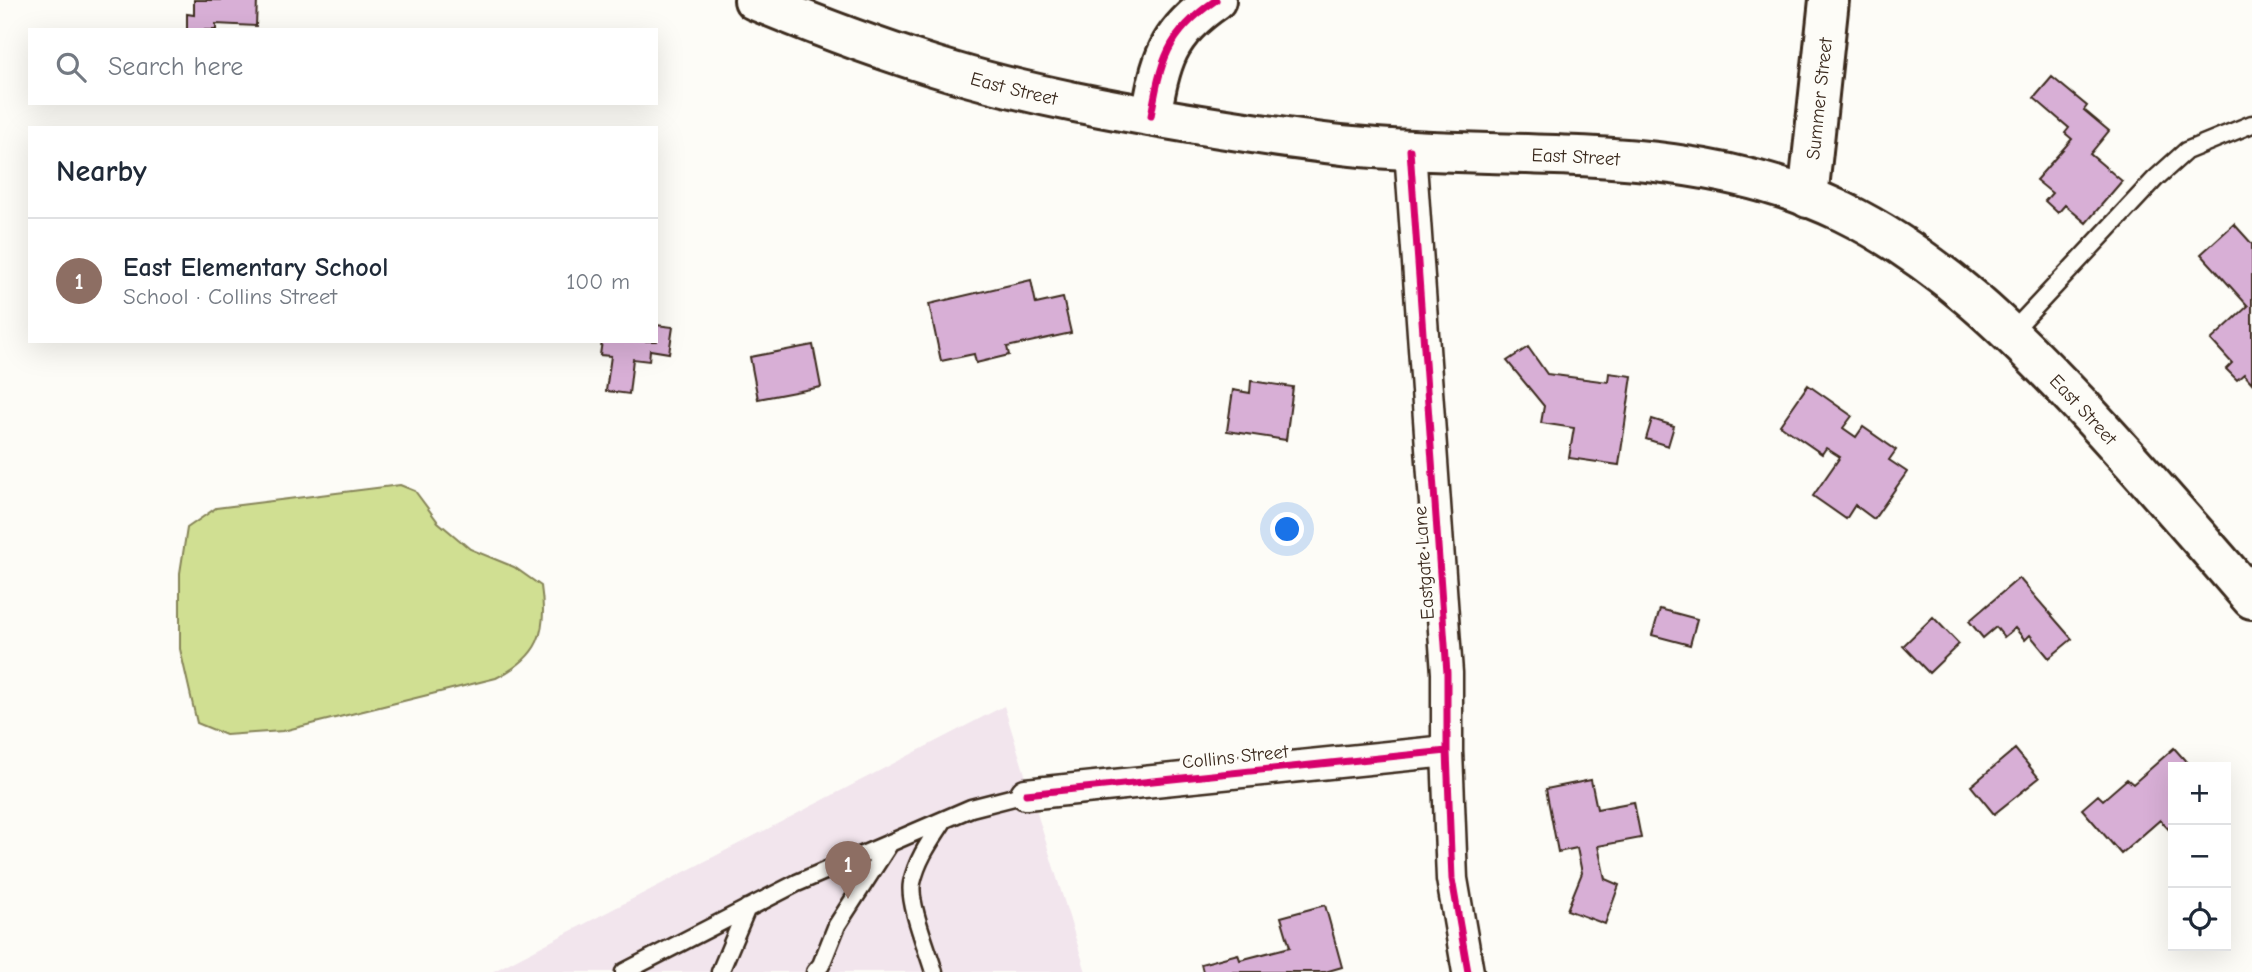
<!DOCTYPE html>
<meta charset="utf-8">
<style>
body{margin:0;font-family:"Comic Neue",sans-serif;background:#f2f2f3;color:#1f2937}
.controls{position:absolute;right:21px;bottom:21px;display:grid;overflow:hidden;border-radius:0px;box-shadow:0 7px 28px #0002}
.controls button{width:63px;height:63px;display:grid;place-items:center;padding:0;border:0;border-bottom:2px solid #e0e1e3;background:#fff;color:#1f2937;font:35px sans-serif}
.you{position:absolute;left:1288px;top:530px;width:24px;height:24px;margin:-18px;border:5px solid #fff;border-radius:50%;background:#1a73e8;box-shadow:0 0 0 10px #1a73e833}
.badge{display:grid;place-items:center;width:46px;height:46px;border-radius:50%;background:#3b2a1e;color:#fff;font-size:23px;font-weight:700}
.pin{position:absolute;translate:-50% -58px;filter:drop-shadow(0 2px 4px #0008)}
.pin::after{content:'';position:absolute;top:37px;width:24px;height:21px;background:inherit;clip-path:polygon(0 0,100% 0,50% 100%)}
.list{margin:0;padding:0;list-style:none}
h2{display:flex;justify-content:space-between;align-items:center;height:91px;margin:0;padding:0 28px;font-size:30px}
h2 small{font-size:23px;font-weight:400;color:#747a83}
.list li{display:grid;grid-template-columns:46px 1fr auto;gap:21px;align-items:center;box-sizing:border-box;height:126px;padding:0 28px;border-top:2px solid #e0e1e3}
.list b{display:block;font-size:26px;white-space:nowrap}
.list p{margin:0;font-size:23px;white-space:nowrap;color:#747a83}
.list em{font-size:23px;font-style:normal;color:#747a83}
.icon{flex:none;width:38px;height:38px;fill:none;stroke:currentColor;stroke-width:2;stroke-linecap:round;stroke-linejoin:round}
.map{position:relative;flex:none;width:2252px;height:972px;overflow:hidden}
.search{position:absolute;background:#fff;box-shadow:0 7px 28px #0002;left:28px;top:28px;width:630px;height:77px;display:flex;align-items:center;gap:18px;box-sizing:border-box;padding:0 24px;border-radius:0px;color:#747a83;font-size:26px}
.panel{position:absolute;background:#fff;box-shadow:0 7px 28px #0002;left:28px;top:126px;width:630px;height:217px;border-radius:0px}
.map>svg:first-child{display:block}
.built{fill:#f2e5ed}
.green{fill:#d0df92;stroke:#868458;stroke-width:2}
.building{fill:#d8afd6;stroke:#3b2a1e;stroke-width:2}
.lines{fill:none;stroke-linecap:round;stroke-linejoin:round}
.service-casing{stroke:#3b2a1e;stroke-width:21}
.minor-casing{stroke:#3b2a1e;stroke-width:35}
.tertiary-casing{stroke:#3b2a1e;stroke-width:44}
.secondary-casing{stroke:#3b2a1e;stroke-width:44}
.service{stroke:#fdfcf7;stroke-width:16}
.minor{stroke:#fdfcf7;stroke-width:30}
.tertiary{stroke:#fdfcf7;stroke-width:38}
.secondary{stroke:#fdfcf7;stroke-width:38}
.cycleway-casing{stroke:#fdfcf7;stroke-width:11}
.cycleway{stroke:#d6006c;stroke-width:7}
.labels{text-anchor:middle;stroke-width:7;stroke-linejoin:round;paint-order:stroke}
.street-label{font-size:19px;fill:#3b2a1e;stroke:#fdfcf7}
</style>
<div class="map">
<svg width="2252" height="972" viewBox="0 0 2252 972">
<rect width="100%" height="100%" fill="#fdfcf7"/>
<filter id="ink" filterUnits="userSpaceOnUse"><feTurbulence type="fractalNoise" baseFrequency=".0143" numOctaves="2"/><feDisplacementMap in="SourceGraphic" scale="14" xChannelSelector="R" yChannelSelector="G"/><feConvolveMatrix kernelMatrix="1 2 1 2 8 2 1 2 1" color-interpolation-filters="sRGB"/></filter>
<g filter="url(#ink)">
<path class="built" d="M1004,706L1086,972H492Z"/>
<path class="green" d="M400,485L415,491L438,522L470,549L514,567L541,586C548,632 539,657 496,678L283,731L226,735L197,723L180,649V573L187,528L216,508Z"/>
<path class="building" d="M194,0H257L256,26L216,24V30H187V14L194,15Z
M2052,77L2087,106L2084,110L2109,131L2090,154L2122,181L2086,223L2065,205L2058,213L2045,201L2052,193L2036,180L2072,139L2065,133L2069,128L2034,98Z
M2234,224L2252,244V383L2244,374L2237,380L2226,369L2232,363L2211,340L2248,306L2201,254Z
M1031,280L1036,304L1063,298L1071,333L1007,347L1009,355L976,363L974,354L941,361L929,304Z
M656,325L673,327L669,353L650,350L649,361L633,359L629,394L606,391L611,356L600,355L602,341H656Z
M813,345L821,387L758,399L750,357Z
M1528,347L1547,374L1608,382L1609,373L1632,376L1619,465L1569,458L1574,428L1541,423L1544,406L1507,361Z
M1251,381L1293,387L1286,440L1227,431L1233,390L1250,393Z
M1808,385L1852,416L1843,428L1856,437L1863,427L1896,450L1889,460L1907,472L1874,519L1855,505L1846,519L1813,496L1840,457L1826,448L1822,454L1780,425Z
M1652,419L1674,426L1668,446L1646,439Z
M2019,578L2072,639L2049,658L2030,635L2025,640L2015,628L2004,637L1996,627L1983,638L1969,621Z
M1660,609L1697,619L1690,645L1652,635Z
M1933,617L1959,644L1929,673L1903,646Z
M2174,748L2191,767H2173V834L2160,820L2121,854L2082,809L2098,795L2103,800L2127,779L2133,784Z
M2015,749L2039,778L1994,814L1971,786Z
M1591,780L1597,809L1634,802L1641,838L1598,846L1605,879L1619,885L1605,924L1567,910L1582,873L1577,848L1558,852L1546,789Z
M1325,905L1342,967L1325,972H1203L1201,964L1238,954L1240,960L1290,947L1281,917Z"/>
<g class="lines">
<defs>
<path id="service" d="M2011,333L2155,179L2186,151L2252,124
M624,972L797,883L971,808L1026,794
M720,972L747,908
M815,972L821,965L837,925L890,843
M934,972C928,951 908,903 912,883C917,859 931,840 944,820"/>
<path id="minor" d="M1410,150L1447,673V751L1452,879L1468,972
M1026,794L1447,751"/>
<path id="tertiary" d="M1151,116C1161,61 1166,34 1216,0"/>
<g id="secondary">
<path id="s1" d="M754,0C819,27 885,52 953,72C1034,96 1117,111 1201,125C1251,133 1301,141 1352,146C1516,162 1689,138 1843,212C1937,258 2013,333 2084,409C2141,471 2197,535 2252,599"/>
<path id="s2" d="M1808,198L1829,0"/>
</g>
</defs>
<use href="#service" class="service-casing"/>
<use href="#minor" class="minor-casing"/>
<use href="#tertiary" class="tertiary-casing"/>
<use href="#secondary" class="secondary-casing"/>
<use href="#service" class="service"/>
<use href="#minor" class="minor"/>
<use href="#tertiary" class="tertiary"/>
<use href="#secondary" class="secondary"/>
<defs>
<path id="cycleway" d="M1151,116C1161,61 1166,34 1216,0
M1410,150L1447,673V751L1452,879L1468,972
M1026,794L1447,751"/>
</defs>
<use href="#cycleway" class="cycleway-casing"/>
<use href="#cycleway" class="cycleway"/>
</g>
</g>
<g class="labels">
<g class="street-label">
<text dy="7" stroke="none"><textPath href="#s1" startOffset="275">East Street</textPath></text>
<text dy="7" stroke="none"><textPath href="#s2" startOffset="100">Summer Street</textPath></text>
<text dy="7" stroke="none"><textPath href="#s1" startOffset="842">East Street</textPath></text>
<text dy="7" stroke="none"><textPath href="#s1" startOffset="1430">East Street</textPath></text>
<text transform="translate(1423 563) rotate(-94)" y="7">Eastgate Lane</text>
<text transform="translate(1235 756) rotate(-6)" y="7">Collins Street</text>
</g>
</g>
</svg>
<div class="controls">
<button>+</button>
<button>−</button>
<button><svg class="icon" aria-label="locate" viewBox="0 0 24 24"><circle cx="12" cy="12" r="6"/><path d="M12 2v4M12 18v4M2 12h4M18 12h4"/></svg></button>
</div>
<div class="you"></div>
<div class="pin badge" style="left:848px;top:899px;background:#8d6e63">1</div>
<div class="search"><svg class="icon" aria-label="search" viewBox="0 0 24 24"><circle cx="10" cy="10" r="6"/><path d="M15 15l6 6"/></svg>Search here</div>
<section class="panel">
<h2>Nearby<small></small></h2>
<ul class="list">
<li><span class="badge" style="background:#8d6e63">1</span><div><b>East Elementary School</b><p>School · Collins Street</p></div><em>100 m</em></li>
</ul>
</section>
</div>
